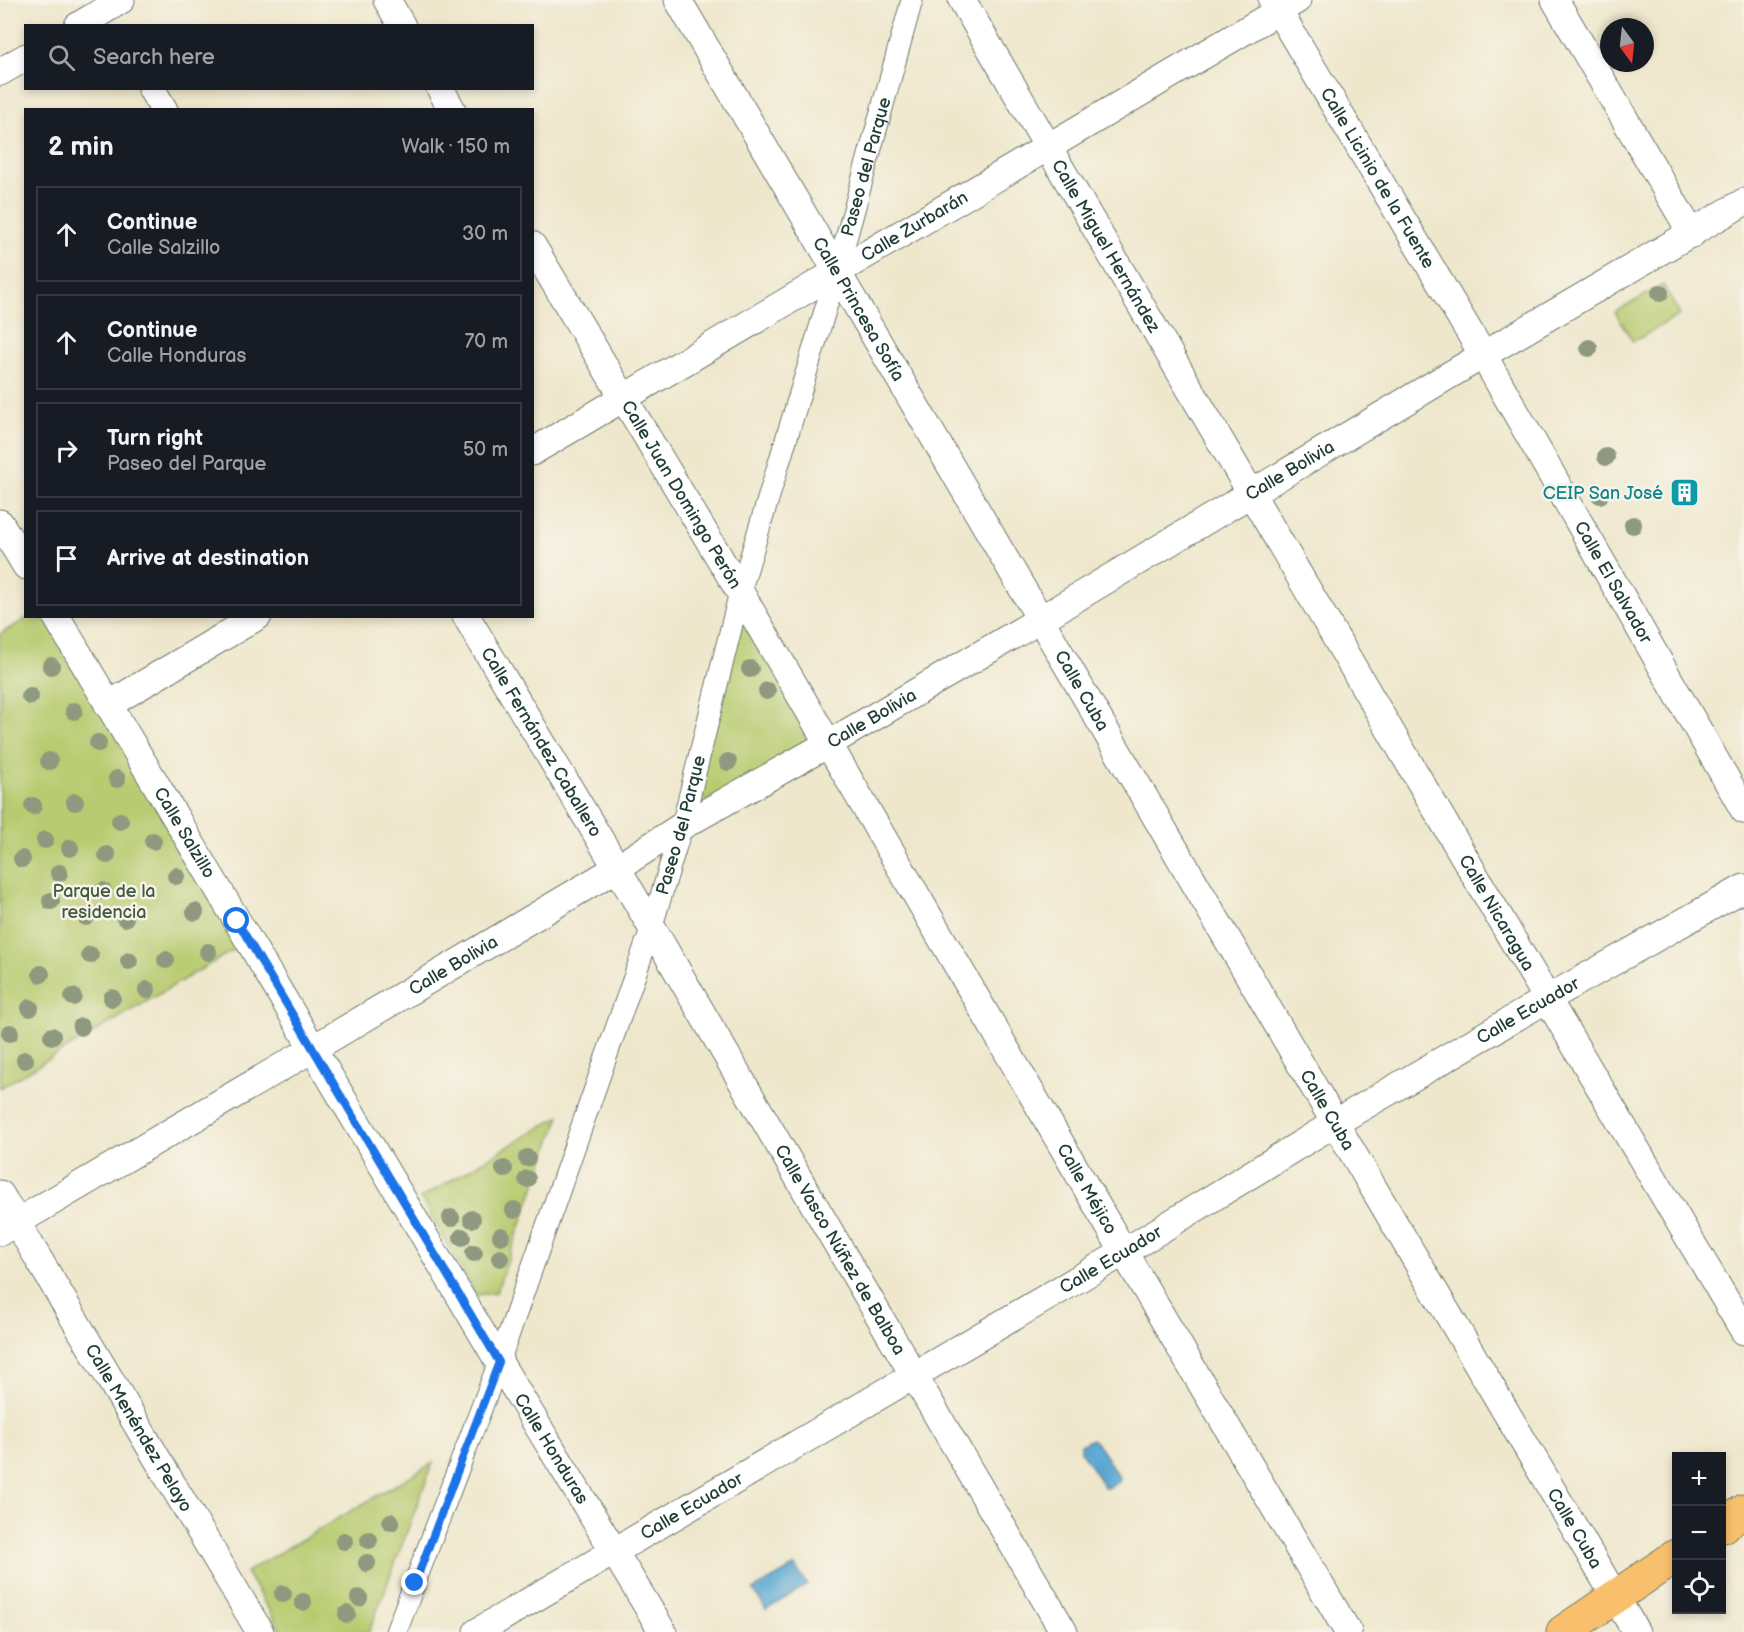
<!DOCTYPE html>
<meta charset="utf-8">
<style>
body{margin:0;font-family:"Balsamiq Sans",sans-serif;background:#242831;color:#f1f3f6}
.controls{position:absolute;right:18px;bottom:18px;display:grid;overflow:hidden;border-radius:0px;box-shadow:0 3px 9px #0003}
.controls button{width:54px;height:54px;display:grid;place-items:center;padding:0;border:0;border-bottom:2px solid #363941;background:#171b24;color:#f1f3f6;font:30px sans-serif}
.compass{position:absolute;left:1600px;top:18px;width:54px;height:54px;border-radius:50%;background:#171b24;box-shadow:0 3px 9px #0003;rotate:165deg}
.stop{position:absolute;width:18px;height:18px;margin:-14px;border:4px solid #1a73e8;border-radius:50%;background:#fff}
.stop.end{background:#1a73e8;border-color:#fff;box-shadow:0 2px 6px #0008}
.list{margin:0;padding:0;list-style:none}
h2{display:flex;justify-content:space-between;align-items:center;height:78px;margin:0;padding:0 24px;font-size:26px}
h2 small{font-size:20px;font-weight:400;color:#9ea1a6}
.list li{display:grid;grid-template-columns:39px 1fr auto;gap:18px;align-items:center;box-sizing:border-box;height:96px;margin:0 12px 12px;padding:0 12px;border:2px solid #363941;border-radius:0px}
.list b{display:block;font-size:22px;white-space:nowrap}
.list p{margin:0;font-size:20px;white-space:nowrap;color:#9ea1a6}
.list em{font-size:20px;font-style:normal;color:#9ea1a6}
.icon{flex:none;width:33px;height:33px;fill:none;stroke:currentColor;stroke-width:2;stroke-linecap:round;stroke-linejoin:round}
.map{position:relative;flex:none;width:1744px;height:1632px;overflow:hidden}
.search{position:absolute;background:#171b24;box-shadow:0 3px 9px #0003;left:24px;top:24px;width:510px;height:66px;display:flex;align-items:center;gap:15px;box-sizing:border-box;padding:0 21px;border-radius:0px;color:#9ea1a6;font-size:22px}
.panel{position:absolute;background:#171b24;box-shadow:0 3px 9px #0003;left:24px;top:108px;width:510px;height:510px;border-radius:0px}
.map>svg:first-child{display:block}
.green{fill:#b8cb6f;stroke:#6c8452;stroke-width:1.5}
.water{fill:#59a7d3;stroke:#3c7284;stroke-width:1.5}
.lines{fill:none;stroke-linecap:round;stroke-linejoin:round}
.pedestrian-casing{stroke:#687869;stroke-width:23}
.minor-casing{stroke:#687869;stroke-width:29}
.primary-casing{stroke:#687869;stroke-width:35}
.pedestrian{stroke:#fff;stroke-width:21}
.minor{stroke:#fff;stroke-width:27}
.primary{stroke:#f8bf6c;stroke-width:33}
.tree{fill:#8e997f}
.route{stroke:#1a73e8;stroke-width:8}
.labels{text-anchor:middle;stroke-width:5;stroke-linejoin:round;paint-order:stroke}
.street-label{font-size:18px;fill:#1f3d34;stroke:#f7f3e8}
.culture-label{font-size:18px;fill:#0d838f;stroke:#f7f3e8;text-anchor:end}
.park-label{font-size:18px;fill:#3e5940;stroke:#f7f3e8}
</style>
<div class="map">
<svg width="1744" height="1632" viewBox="0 0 1744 1632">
<rect width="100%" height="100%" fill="#f7f3e8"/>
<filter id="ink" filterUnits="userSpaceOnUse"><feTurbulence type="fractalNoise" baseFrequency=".0167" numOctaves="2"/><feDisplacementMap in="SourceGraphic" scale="12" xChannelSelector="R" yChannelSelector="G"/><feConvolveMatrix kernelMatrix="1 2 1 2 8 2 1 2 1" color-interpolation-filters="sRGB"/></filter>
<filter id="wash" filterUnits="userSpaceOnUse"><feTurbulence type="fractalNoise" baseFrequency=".008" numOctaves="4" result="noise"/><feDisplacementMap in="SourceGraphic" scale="24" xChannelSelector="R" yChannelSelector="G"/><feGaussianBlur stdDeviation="1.35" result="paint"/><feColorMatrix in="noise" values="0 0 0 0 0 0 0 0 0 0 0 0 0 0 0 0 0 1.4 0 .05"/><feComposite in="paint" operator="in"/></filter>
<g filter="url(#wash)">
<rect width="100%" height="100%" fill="#efe7cc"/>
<path class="green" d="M1663,285L1680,315L1633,342L1615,312Z
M740,592L828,744L686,810Z
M29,617H56L249,941L0,1088V634Z
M560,1116L496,1293L476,1295L421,1198Z
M433,1463L369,1632H282L246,1572Z"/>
<path class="water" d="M1092,1439L1097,1443L1119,1477V1481L1108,1488H1105L1081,1452V1445Z
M795,1566L807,1585L766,1610L753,1590Z"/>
</g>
<g filter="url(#ink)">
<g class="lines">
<defs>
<g id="pedestrian">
<path id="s1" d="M396,1632L499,1362L651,929L682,826L740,592L837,271L912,0"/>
</g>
<g id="minor">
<path d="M387,0L402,26"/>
<path id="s2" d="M678,0L1335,1123L1636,1632"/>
<path id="s3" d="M962,0L1555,1012L1744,1331"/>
<path id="s4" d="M1272,0L1483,355L1744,810"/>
<path d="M1555,0L1692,234"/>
<path d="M78,26L121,0"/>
<path d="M0,72L26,57"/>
<path d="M151,88L164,110"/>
<path d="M440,88L452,110"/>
<path id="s5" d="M532,245L740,592L1132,1266L1348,1632"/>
<path id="s6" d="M532,452L1297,0"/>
<path d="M0,523L26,566"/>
<path id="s7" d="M56,616L505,1372L663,1632"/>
<path id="s8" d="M466,616L617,868L1064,1632"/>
<path d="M108,705L258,616"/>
<path id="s9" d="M0,1194L260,1632"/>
<path id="s10" d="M0,1232L314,1048L617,868L682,826L828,744L1041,619L1483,355L1744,202"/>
<path id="s11" d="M477,1632L1124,1252L1335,1123L1547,999L1744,888"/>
</g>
<path id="primary" d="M1722,1526L1744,1511
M1563,1632L1676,1556"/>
</defs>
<use href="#pedestrian" class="pedestrian-casing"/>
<use href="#minor" class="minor-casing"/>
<use href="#primary" class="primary-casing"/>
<use href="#pedestrian" class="pedestrian"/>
<use href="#minor" class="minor"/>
<use href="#primary" class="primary"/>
</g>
<g class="tree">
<circle cx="1660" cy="293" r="9"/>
<circle cx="1589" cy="348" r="9"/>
<circle cx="1606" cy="457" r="9"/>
<circle cx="1600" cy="495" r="9"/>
<circle cx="1633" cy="525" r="9"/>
<circle cx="51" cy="666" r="9"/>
<circle cx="750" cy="669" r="9"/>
<circle cx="767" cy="691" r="9"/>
<circle cx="30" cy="696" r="9"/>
<circle cx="74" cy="711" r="9"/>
<circle cx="98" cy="743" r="9"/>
<circle cx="49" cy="761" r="9"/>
<circle cx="728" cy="762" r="9"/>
<circle cx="117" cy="779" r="9"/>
<circle cx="75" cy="802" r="9"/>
<circle cx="33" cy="806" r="9"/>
<circle cx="120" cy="821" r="9"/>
<circle cx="45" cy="840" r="9"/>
<circle cx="153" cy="841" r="9"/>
<circle cx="70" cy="848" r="9"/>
<circle cx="107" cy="855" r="9"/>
<circle cx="22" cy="859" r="9"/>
<circle cx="59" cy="873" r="9"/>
<circle cx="176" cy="876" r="9"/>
<circle cx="103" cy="891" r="9"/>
<circle cx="51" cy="901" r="9"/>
<circle cx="195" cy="912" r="9"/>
<circle cx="86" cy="917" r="9"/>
<circle cx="125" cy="918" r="9"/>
<circle cx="208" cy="952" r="9"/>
<circle cx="90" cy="955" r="9"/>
<circle cx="166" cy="960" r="9"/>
<circle cx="129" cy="961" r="9"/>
<circle cx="41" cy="974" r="9"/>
<circle cx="147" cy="990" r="9"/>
<circle cx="73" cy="997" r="9"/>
<circle cx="112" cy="998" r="9"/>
<circle cx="30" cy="1008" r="9"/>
<circle cx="81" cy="1027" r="9"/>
<circle cx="10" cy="1033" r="9"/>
<circle cx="52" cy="1036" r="9"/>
<circle cx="25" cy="1060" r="9"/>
<circle cx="527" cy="1158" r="9"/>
<circle cx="504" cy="1169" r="9"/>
<circle cx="527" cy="1179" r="9"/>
<circle cx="514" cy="1210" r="9"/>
<circle cx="451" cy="1218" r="9"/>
<circle cx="472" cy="1219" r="9"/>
<circle cx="501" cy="1236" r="9"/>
<circle cx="462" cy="1237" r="9"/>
<circle cx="474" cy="1253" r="9"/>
<circle cx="500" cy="1258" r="9"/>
<circle cx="391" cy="1522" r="9"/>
<circle cx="369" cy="1540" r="9"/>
<circle cx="344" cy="1541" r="9"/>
<circle cx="367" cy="1563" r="9"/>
<circle cx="283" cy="1594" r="9"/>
<circle cx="359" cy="1598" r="9"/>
<circle cx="303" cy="1602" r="9"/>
<circle cx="347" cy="1614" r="9"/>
</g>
</g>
<g class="lines" filter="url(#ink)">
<path class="route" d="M237,921L499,1362L415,1583"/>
</g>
<defs>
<symbol id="building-square" viewBox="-11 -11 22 22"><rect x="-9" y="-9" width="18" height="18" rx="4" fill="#0f9aa8" stroke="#f7f3e8"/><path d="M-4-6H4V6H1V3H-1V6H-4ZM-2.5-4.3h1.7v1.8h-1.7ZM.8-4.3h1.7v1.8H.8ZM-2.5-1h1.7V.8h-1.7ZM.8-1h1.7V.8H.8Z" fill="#fff"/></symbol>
</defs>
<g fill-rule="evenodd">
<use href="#building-square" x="1668" y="476" width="33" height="33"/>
</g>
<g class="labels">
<g class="street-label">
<text dy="6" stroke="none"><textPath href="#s1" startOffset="1540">Paseo del Parque</textPath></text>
<text dy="6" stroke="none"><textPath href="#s4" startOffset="207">Calle Licinio de la Fuente</textPath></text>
<text dy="6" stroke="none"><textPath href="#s6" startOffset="444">Calle Zurbarán</textPath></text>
<text dy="6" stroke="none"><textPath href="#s3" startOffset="285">Calle Miguel Hernández</textPath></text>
<text dy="6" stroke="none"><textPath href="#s2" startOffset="358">Calle Princesa Sofía</textPath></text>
<text dy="6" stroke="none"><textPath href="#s10" startOffset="1498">Calle Bolivia</textPath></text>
<text dy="6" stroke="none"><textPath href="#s5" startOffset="291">Calle Juan Domingo Perón</textPath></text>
<text dy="6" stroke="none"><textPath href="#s4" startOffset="675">Calle El Salvador</textPath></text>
<text dy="6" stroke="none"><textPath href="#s2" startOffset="800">Calle Cuba</textPath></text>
<text dy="6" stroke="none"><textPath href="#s10" startOffset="1012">Calle Bolivia</textPath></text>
<text dy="6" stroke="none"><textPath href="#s8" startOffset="147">Calle Fernández Caballero</textPath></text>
<text dy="6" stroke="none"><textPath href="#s1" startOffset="856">Paseo del Parque</textPath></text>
<text dy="6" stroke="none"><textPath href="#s7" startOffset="252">Calle Salzillo</textPath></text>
<text dy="6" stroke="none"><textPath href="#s3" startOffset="1058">Calle Nicaragua</textPath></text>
<text dy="6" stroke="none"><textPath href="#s10" startOffset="526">Calle Bolivia</textPath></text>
<text dy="6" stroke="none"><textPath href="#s11" startOffset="1221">Calle Ecuador</textPath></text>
<text dy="6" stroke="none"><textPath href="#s2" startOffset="1286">Calle Cuba</textPath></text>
<text dy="6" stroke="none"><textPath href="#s5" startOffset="1095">Calle Méjico</textPath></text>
<text dy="6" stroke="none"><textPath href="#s8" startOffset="736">Calle Vasco Núñez de Balboa</textPath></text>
<text dy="6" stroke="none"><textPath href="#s11" startOffset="735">Calle Ecuador</textPath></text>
<text dy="6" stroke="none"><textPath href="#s9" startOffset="272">Calle Menéndez Pelayo</textPath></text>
<text dy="6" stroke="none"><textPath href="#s7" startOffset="969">Calle Honduras</textPath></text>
<text dy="6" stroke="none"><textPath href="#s11" startOffset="249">Calle Ecuador</textPath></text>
<text dy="6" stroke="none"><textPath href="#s2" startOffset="1772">Calle Cuba</textPath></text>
</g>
<g class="culture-label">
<text x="1663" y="499">CEIP San José</text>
</g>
<g class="park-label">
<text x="104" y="897">Parque de la<tspan x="104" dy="21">residencia</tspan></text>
</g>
</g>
</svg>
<div class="controls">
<button>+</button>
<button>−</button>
<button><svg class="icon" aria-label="locate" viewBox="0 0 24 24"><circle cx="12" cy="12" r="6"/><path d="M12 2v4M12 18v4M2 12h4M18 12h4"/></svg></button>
</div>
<svg class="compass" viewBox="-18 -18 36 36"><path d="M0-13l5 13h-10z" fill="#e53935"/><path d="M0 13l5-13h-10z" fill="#9ea1a6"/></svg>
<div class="stop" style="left:237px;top:921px"></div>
<div class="stop end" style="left:415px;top:1583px"></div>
<div class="search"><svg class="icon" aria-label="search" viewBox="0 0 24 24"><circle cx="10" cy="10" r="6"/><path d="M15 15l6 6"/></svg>Search here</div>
<section class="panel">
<h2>2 min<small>Walk · 150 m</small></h2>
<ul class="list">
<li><svg class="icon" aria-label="ahead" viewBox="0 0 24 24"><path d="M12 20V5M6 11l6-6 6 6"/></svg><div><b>Continue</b><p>Calle Salzillo</p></div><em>30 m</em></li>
<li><svg class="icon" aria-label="ahead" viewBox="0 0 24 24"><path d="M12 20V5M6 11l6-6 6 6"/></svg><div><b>Continue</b><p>Calle Honduras</p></div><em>70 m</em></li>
<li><svg class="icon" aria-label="right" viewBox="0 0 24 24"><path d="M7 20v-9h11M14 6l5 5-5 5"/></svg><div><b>Turn right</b><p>Paseo del Parque</p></div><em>50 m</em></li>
<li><svg class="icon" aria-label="arrive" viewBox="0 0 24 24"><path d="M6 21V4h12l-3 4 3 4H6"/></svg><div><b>Arrive at destination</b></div></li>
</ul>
</section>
</div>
